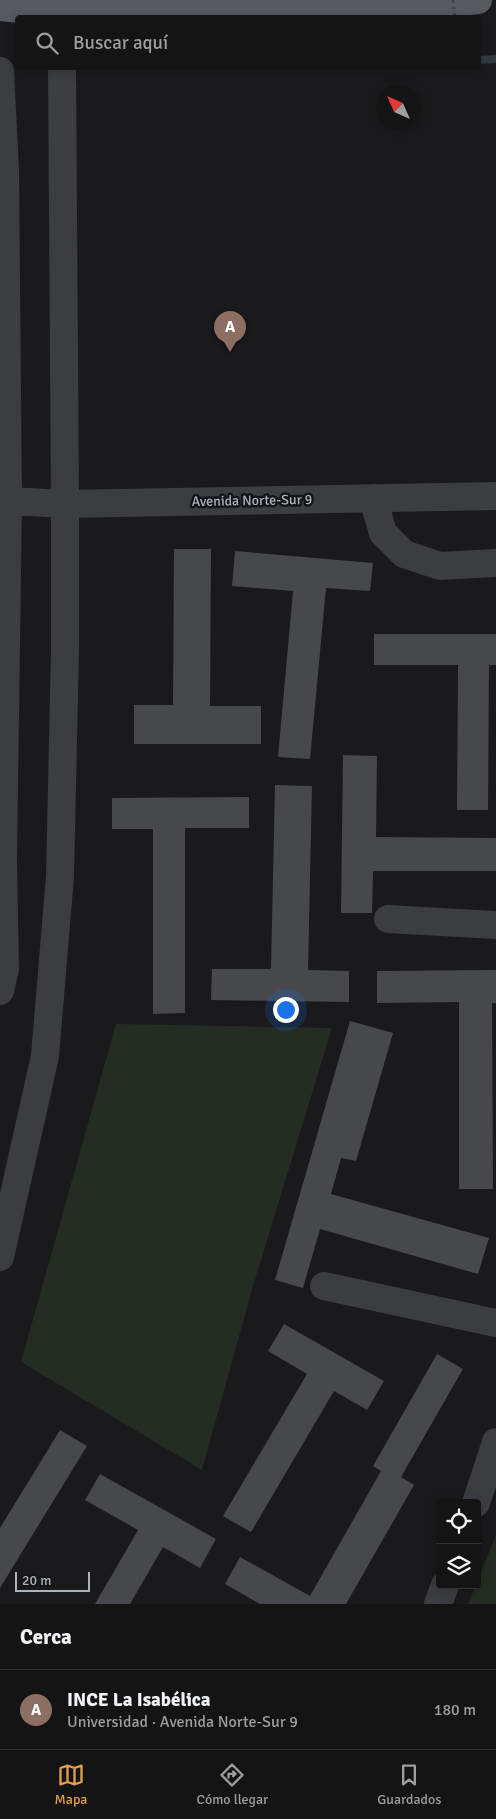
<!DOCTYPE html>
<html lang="es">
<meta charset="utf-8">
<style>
body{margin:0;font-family:Signika,sans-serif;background:#212122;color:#f1f3f6}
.controls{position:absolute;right:15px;bottom:15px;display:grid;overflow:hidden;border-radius:5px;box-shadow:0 2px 12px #0003}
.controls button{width:45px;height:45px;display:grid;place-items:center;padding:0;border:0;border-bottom:1px solid #333334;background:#141415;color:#f1f3f6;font:25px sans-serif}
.compass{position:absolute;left:376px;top:85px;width:45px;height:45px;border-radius:50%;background:#141415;box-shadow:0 2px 12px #0003;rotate:315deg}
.scale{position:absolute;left:15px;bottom:12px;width:75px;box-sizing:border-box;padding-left:5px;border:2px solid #adb3ba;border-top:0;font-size:14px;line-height:18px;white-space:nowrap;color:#adb3ba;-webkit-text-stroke:4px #151517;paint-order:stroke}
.you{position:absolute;left:285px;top:1009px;width:18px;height:18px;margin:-12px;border:4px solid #fff;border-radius:50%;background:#1a73e8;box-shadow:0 0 0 8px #1a73e833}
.badge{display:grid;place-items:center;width:32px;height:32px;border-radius:50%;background:#e49f4a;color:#fff;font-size:16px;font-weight:700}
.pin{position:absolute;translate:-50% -41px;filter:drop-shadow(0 1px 2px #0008)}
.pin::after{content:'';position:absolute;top:26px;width:18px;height:15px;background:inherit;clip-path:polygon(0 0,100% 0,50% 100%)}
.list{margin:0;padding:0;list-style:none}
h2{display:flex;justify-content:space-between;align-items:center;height:65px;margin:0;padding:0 20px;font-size:21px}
h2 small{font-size:16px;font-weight:400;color:#9d9ea0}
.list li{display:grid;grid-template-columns:32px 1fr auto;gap:15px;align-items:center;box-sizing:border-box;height:80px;padding:0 20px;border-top:1px solid #333334}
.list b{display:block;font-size:19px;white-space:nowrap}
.list p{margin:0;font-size:16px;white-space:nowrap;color:#9d9ea0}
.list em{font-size:16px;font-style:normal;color:#9d9ea0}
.icon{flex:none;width:28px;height:28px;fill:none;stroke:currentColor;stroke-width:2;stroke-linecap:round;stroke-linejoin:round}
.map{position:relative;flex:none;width:496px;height:1604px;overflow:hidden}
.search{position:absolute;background:#141415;box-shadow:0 2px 12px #0003;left:15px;right:15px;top:15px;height:55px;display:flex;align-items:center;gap:12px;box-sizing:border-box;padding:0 18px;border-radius:5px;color:#9d9ea0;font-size:19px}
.sheet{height:145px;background:#141415}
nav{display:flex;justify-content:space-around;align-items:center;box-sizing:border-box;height:70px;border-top:1px solid #333334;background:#141415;font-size:14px;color:#9d9ea0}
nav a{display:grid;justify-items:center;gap:2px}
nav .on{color:#e49f4a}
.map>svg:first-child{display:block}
.green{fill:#242c24}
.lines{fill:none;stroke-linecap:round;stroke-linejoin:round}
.stream{stroke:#313a3f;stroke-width:8}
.building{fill:#47484c}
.minor{stroke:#3b3d40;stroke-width:28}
.major{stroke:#575a5f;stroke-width:28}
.path-bridge{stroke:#414447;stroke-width:3;stroke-dasharray:2.5 4;stroke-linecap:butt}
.labels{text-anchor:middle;stroke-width:5;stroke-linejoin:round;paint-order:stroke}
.street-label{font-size:14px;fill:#adb3ba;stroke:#151517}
</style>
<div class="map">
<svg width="496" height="1604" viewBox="0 0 496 1604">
<rect width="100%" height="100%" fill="#1a1a1c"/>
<path class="green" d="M116,1024L332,1028L253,1286L202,1470L21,1362Z
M496,1535V1604H468Z"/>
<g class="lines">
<path class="stream" d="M478,60L496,59"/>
</g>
<path class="building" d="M174,549H211L210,706H261V744H134V705H173Z
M235,551L373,563L370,591L326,588L310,759L278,757L293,591L232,586Z
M374,634H496V665H489L488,810H457L458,665H374Z
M343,755L377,756L376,837L496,838V871H373L372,913H341Z
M275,785L312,786L308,970L349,971V1002L211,1000L212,969H271Z
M249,797V828H185V1013L153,1014V829H112V798Z
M496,970V1003H492L493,1189H459V1002L377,1003V971Z
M350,1021L393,1033L356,1161L341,1158L331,1194L489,1238L478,1274L320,1229L303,1288L275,1280Z
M284,1324L384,1381L367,1410L334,1391L251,1532L223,1516L307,1374L268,1351Z
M437,1354L463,1369L401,1477L414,1485L346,1604H260L225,1584L240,1557L310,1596L381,1471L373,1466Z
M60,1430L87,1446L0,1588V1528Z
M100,1474L216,1539L200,1568L163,1547L130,1604H95L138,1530L85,1500Z"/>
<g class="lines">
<path class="minor" d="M0,71L5,171L8,501L3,860L5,969L0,991
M373,498L383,533L404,554L440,566L496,563
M8,501L65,504L496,496
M388,919L496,925
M0,1257L45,1056L60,876L65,650V504L62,68
M324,1286L496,1323
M476,1503L496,1442
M438,1604L445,1585"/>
<path class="major" d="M0,7L62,14L405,8L478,0"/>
<path class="path-bridge" d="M453,0L455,18"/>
</g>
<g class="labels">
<g class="street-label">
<text transform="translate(252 500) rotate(-1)" y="5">Avenida Norte-Sur 9</text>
</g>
</g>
</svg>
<div class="controls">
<button><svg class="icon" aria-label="locate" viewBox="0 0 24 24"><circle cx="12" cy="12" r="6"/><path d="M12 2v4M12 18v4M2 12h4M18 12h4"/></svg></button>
<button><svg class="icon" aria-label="layers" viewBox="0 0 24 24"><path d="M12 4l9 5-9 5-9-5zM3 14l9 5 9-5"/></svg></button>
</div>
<svg class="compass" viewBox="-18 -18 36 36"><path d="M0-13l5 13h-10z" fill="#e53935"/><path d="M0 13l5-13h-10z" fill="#9d9ea0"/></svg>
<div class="scale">20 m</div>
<div class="you"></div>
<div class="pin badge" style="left:230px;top:352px;background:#8d6e63">A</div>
<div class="search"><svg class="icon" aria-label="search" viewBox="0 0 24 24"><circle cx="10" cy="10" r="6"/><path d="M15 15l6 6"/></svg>Buscar aquí</div>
</div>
<section class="sheet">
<h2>Cerca<small></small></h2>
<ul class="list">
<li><span class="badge" style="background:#8d6e63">A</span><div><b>INCE La Isabélica</b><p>Universidad · Avenida Norte-Sur 9</p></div><em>180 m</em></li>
</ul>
</section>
<nav>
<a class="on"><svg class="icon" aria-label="map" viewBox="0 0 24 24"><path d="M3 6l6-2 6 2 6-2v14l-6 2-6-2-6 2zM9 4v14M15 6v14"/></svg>Mapa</a>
<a><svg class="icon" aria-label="directions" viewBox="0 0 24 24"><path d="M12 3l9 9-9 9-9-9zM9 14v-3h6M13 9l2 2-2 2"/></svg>Cómo llegar</a>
<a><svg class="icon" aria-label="saved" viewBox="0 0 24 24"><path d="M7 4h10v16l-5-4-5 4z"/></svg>Guardados</a>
</nav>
